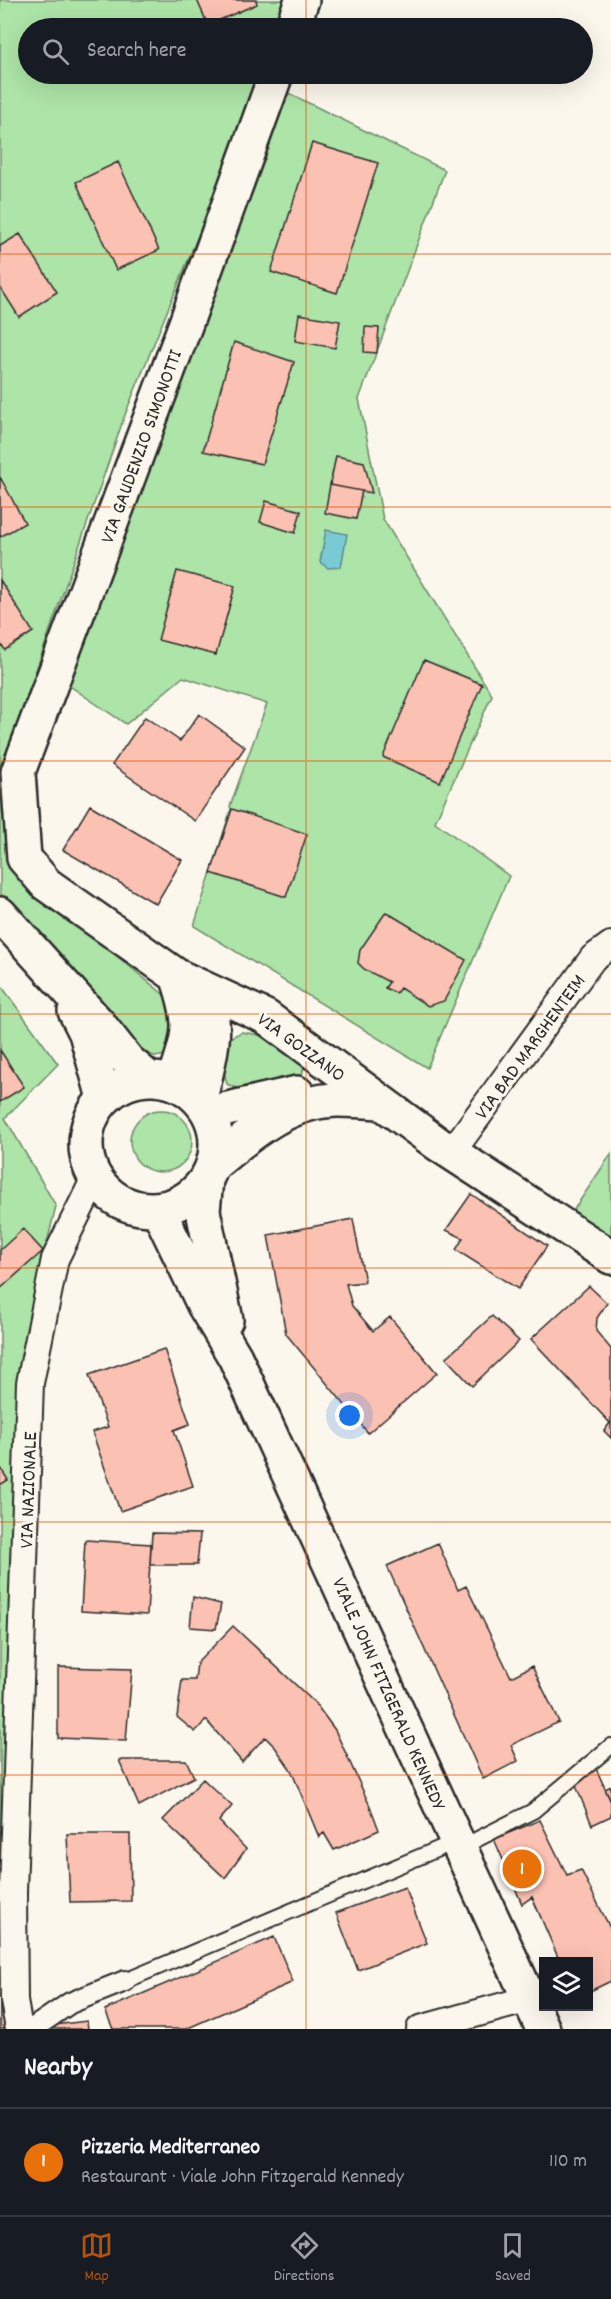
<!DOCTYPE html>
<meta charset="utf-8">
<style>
body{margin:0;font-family:Dekko,sans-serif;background:#242831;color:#f1f3f6}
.controls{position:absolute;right:18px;bottom:18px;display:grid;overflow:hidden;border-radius:0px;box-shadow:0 6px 24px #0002}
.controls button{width:54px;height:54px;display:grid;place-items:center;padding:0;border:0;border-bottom:2px solid #363941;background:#171b24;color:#f1f3f6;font:30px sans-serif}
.you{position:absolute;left:350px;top:1416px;width:21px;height:21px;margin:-15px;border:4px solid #fff;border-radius:50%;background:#1a73e8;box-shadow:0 0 0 9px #1a73e833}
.badge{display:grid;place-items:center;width:39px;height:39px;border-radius:50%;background:#b45309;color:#fff;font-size:20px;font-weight:700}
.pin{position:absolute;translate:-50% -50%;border:3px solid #fff;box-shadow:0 2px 6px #0006}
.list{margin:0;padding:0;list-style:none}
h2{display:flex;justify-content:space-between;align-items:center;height:78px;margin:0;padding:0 24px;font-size:26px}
h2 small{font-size:20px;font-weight:400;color:#9ea1a6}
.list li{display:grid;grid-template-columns:39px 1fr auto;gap:18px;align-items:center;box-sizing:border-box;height:108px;padding:0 24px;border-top:2px solid #363941}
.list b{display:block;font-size:22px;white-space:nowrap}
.list p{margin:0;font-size:20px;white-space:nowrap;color:#9ea1a6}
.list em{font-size:20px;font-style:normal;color:#9ea1a6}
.icon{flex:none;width:33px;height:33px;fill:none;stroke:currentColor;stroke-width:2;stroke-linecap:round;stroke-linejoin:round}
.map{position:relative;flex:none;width:611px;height:2029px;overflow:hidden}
.search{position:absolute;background:#171b24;box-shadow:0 6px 24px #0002;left:18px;right:18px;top:18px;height:66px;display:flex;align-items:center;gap:15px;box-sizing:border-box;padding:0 21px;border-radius:33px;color:#9ea1a6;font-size:22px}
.sheet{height:186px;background:#171b24}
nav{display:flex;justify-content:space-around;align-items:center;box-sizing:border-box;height:84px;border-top:2px solid #363941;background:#171b24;font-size:16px;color:#9ea1a6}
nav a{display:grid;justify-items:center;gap:3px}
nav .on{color:#b45309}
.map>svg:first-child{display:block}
.green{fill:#ade4a7;stroke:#6c8869;stroke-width:1.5}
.water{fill:#7acad4;stroke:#5a8a90;stroke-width:1.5}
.building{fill:#fbc1b2;stroke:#2b2b2b;stroke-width:1.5}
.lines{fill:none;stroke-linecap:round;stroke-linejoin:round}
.service-casing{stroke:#2b2b2b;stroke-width:18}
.pedestrian-casing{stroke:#2b2b2b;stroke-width:24}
.minor-casing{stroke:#2b2b2b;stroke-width:30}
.tertiary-casing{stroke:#2b2b2b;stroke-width:38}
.secondary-casing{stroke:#2b2b2b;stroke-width:38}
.service{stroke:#fbf7ec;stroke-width:14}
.pedestrian{stroke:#fbf7ec;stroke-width:20}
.minor{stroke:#fbf7ec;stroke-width:26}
.tertiary{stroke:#fbf7ec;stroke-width:33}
.secondary{stroke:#fbf7ec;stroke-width:33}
.grid{fill:none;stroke:#e8590c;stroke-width:1.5;stroke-opacity:0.55}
.labels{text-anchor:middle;stroke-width:6;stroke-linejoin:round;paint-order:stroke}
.street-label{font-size:20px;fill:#2b2b2b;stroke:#fbf7ec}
</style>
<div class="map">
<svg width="611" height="2029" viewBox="0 0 611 2029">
<rect width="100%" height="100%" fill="#fbf7ec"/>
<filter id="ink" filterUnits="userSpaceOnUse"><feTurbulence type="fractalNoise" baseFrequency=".0167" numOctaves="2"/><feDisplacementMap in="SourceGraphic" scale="12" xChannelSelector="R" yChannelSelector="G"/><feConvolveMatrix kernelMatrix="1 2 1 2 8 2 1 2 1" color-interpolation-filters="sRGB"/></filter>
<g filter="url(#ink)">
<path class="green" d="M0,0H293L282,28H28V74H264L126,412L3,765L0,767Z
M272,85L445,170L359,399L383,519L492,695L435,822L509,876L427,1068L194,926L231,809L230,806L267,704L183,677L126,724L55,676Z
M5,796L32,886L174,1003L178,1011L169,1054L156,1057L126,1044L111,1020L70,965L0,893V798Z
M0,984L58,1064L5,1118L56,1206L31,1309L8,1637L14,2029H0Z
M242,1032L259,1035L304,1066L302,1076C279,1086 250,1097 227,1084L219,1055L229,1038Z
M130 1141a31 31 0 1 1 62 0a31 31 0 1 1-62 0Z
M611,1154V1239L571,1214Z"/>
<path class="water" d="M326,530L347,534L341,567L328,568L320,562Z"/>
<path class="building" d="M197,0H256L257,4L208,25Z
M312,143L378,163L337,293L271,272Z
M118,162L159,250L116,270L76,182Z
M20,234L57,292L19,317L0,287V246Z
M299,314L340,321L335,348L295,341Z
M365,327L379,328L377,353L364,352Z
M234,342L294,362L262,464L203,451Z
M336,456L364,462L372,493L330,485Z
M0,477L25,523L0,537Z
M330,485L362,491L356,519L325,513Z
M266,501L301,511L295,533L260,522Z
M177,571L235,586L216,655L158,640Z
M0,580L33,632L5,650L0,643Z
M424,660L482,684L440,782L383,757Z
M199,714L245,747L195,821L112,765L145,717L180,741Z
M90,805L182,860L156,904L63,850Z
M232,809L307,834L286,897L211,873Z
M386,912L466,960L444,1001L428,1006L400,988L396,993L385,988L389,982L364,969L358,963L360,950Z
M0,1050L24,1087L0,1102Z
M471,1194L547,1246L518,1289L456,1250L463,1238L446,1230Z
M353,1219L365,1282L346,1284L352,1306L373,1331L390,1317L437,1373L368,1433L286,1334L268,1235Z
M23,1229L43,1251L0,1289V1250Z
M589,1286L607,1303L597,1318L596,1331L611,1349V1424L531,1339Z
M492,1316L519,1341L472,1386L446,1358Z
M164,1349L190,1424L174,1430L193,1486L120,1511L92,1432L108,1427L89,1375Z
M610,1423L611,1424V1438L604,1431Z
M0,1467L8,1480L0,1485Z
M152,1533L200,1534L197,1565H150Z
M85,1540L151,1544L147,1615L81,1611Z
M438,1543L458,1590L466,1586L511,1677L532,1666L559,1722L511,1745L518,1761L483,1779L387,1566Z
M193,1597L221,1604L216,1629L190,1627Z
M233,1626L315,1703L335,1730L370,1806L379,1830L334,1850L324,1833L319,1837L291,1770L275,1747L265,1737L242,1762L206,1720L195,1732L177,1717L182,1680H195L197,1663Z
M58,1667L132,1669L126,1741L58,1738Z
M119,1760H186L194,1777L139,1806Z
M595,1766L611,1802V1816L592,1825L576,1786Z
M203,1779L232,1806L219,1821L246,1849L225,1878L163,1820Z
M611,1786V1802L605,1789Z
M540,1820L567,1875L581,1870L611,1930V1981L588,1992V1962H560L532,1897L522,1904L494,1839Z
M67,1834H130L131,1901L70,1902Z
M405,1887L427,1943L358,1970L336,1913Z
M274,1937L293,1982L186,2029H113L105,2010Z
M0,1955H3L6,2029H0Z
M87,2021L88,2029H46V2026Z"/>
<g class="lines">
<defs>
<path id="service" d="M460,1848L533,1811L611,1746
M125,1981L457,1841"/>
<path id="pedestrian" d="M32,2029L70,2003L125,1981"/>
<path id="minor" d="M451,1153L593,958L611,945
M19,2029L14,2001L13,1892L30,1383L55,1259L95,1178
M420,2029L529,1999"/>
<path id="tertiary" d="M292,28L302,0
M276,74L186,323L18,772L24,858L46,884L177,976L266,1017L438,1144L611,1257
M174,1082C190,1033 194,1026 177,976
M200,1099C209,1059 221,1029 204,989
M210,1113L297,1093
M214,1164C250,1134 287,1101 337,1100C351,1100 365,1101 379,1102"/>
<path id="secondary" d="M0,914L98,1023L128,1061L148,1078
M75,1011L86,1033L104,1098
M86 1144a65 65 0 1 1 130 0a65 65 0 1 1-130 0Z
M206,1180L203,1211L226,1320
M158,1209L204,1305L235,1357L543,2029"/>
</defs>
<use href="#service" class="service-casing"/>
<use href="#pedestrian" class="pedestrian-casing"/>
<use href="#minor" class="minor-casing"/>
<use href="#tertiary" class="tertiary-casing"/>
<use href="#secondary" class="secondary-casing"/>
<use href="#service" class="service"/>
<use href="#pedestrian" class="pedestrian"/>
<use href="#minor" class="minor"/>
<use href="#tertiary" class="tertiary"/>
<use href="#secondary" class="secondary"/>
</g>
</g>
<path class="grid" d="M306,0V28M306,74V2029M0,254H611M0,507H611M0,761H611M0,1014H611M0,1268H611M0,1522H611M0,1775H611"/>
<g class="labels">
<g class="street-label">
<text transform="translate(140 446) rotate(-70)" y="7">VIA GAUDENZIO SIMONOTTI</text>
<text transform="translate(302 1046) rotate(36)" y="7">VIA GOZZANO</text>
<text transform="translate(529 1046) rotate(-54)" y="7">VIA BAD MARGHENTEIM</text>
<text transform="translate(27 1490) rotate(-88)" y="7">VIA NAZIONALE</text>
<text transform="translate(390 1693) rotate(66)" y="7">VIALE JOHN FITZGERALD KENNEDY</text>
</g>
</g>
</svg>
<div class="controls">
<button><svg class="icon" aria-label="layers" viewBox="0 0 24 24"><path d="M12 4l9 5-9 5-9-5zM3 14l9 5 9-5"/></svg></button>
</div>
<div class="you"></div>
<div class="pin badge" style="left:522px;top:1869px;background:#e8710a">1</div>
<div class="search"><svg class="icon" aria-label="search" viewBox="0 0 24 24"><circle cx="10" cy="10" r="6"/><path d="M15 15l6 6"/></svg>Search here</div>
</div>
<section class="sheet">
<h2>Nearby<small></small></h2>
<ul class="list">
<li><span class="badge" style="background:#e8710a">1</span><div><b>Pizzeria Mediterraneo</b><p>Restaurant · Viale John Fitzgerald Kennedy</p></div><em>110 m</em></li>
</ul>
</section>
<nav>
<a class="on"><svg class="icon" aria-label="map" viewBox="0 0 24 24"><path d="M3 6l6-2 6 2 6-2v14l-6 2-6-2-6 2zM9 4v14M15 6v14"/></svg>Map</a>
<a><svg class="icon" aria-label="directions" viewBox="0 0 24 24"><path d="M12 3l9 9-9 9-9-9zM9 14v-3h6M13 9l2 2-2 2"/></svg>Directions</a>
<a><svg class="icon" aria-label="saved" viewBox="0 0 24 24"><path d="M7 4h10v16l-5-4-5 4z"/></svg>Saved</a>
</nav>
